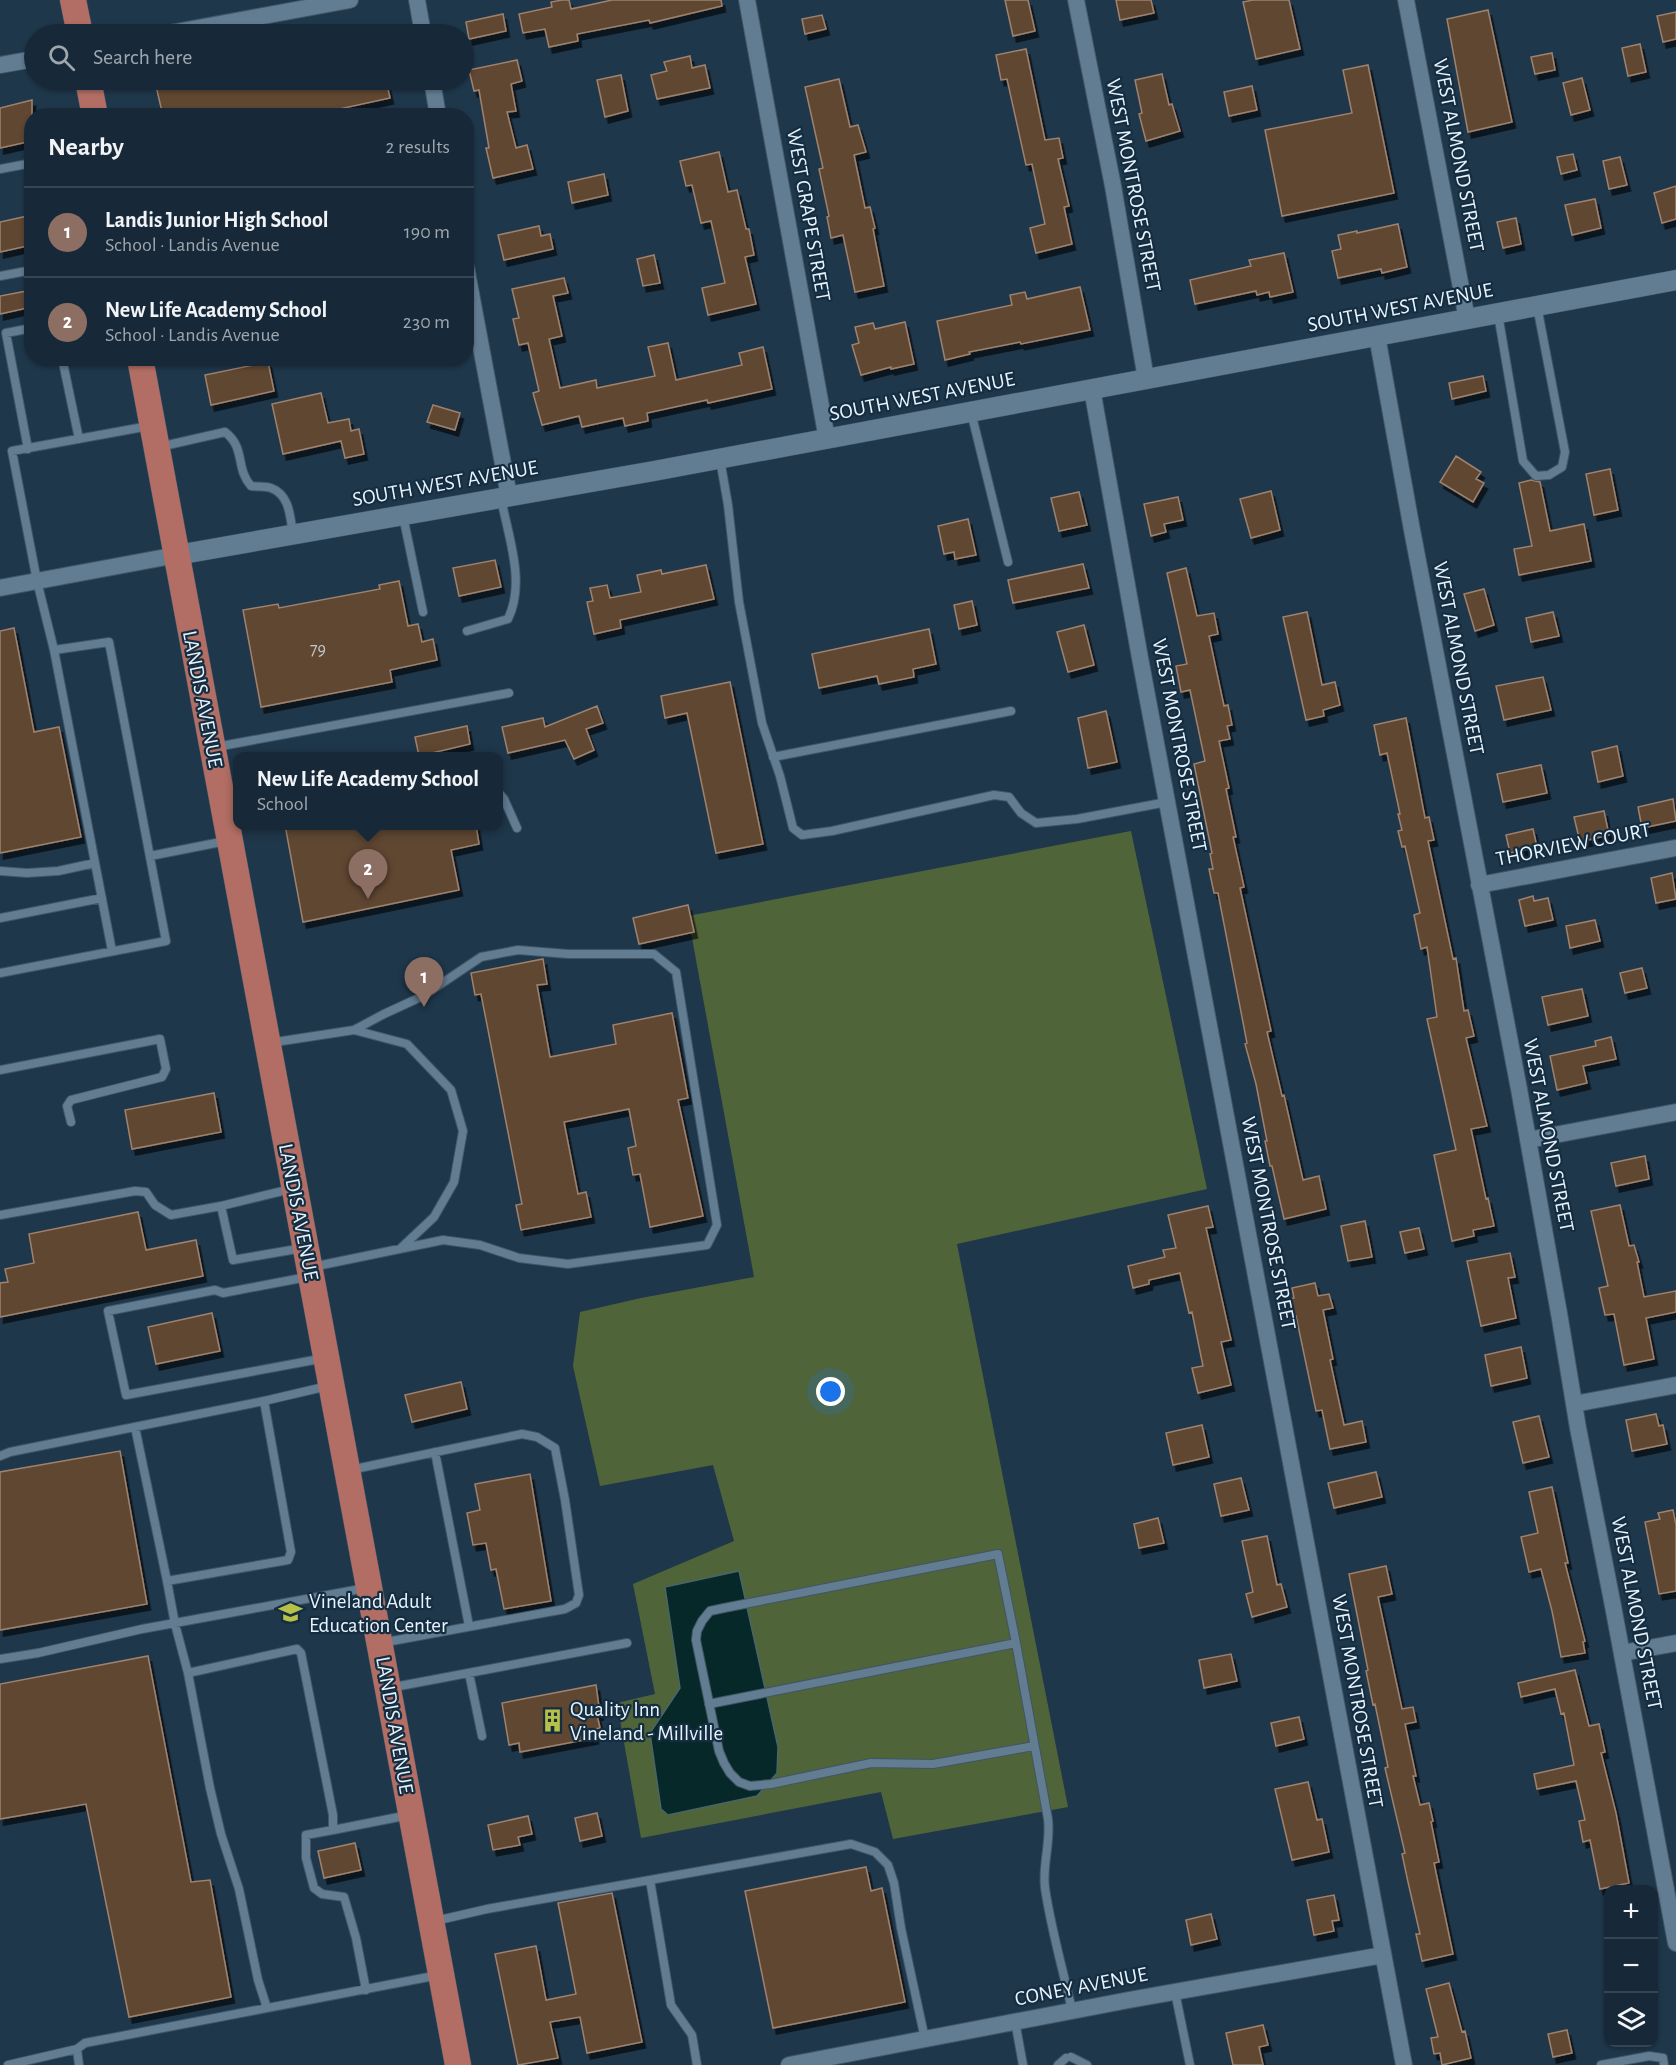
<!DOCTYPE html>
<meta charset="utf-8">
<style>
body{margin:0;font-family:"Alegreya Sans",sans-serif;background:#203140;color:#f1f3f6}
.controls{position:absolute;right:18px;bottom:18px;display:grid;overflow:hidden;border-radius:12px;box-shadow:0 2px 4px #0004}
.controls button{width:54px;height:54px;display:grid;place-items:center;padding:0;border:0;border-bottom:2px solid #364553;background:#172938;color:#f1f3f6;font:30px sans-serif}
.you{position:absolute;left:831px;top:1392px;width:21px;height:21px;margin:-15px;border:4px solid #fff;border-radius:50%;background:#1a73e8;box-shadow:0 0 0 9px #1a73e833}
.badge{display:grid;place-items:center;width:39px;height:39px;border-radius:50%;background:#1a73e8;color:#fff;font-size:20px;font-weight:700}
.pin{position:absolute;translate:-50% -50px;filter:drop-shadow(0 2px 3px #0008)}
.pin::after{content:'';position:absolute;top:32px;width:21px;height:18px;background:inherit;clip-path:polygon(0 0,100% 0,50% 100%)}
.popup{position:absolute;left:233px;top:752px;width:270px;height:78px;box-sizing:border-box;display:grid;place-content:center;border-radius:12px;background:#172938;filter:drop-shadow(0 2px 4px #0005);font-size:20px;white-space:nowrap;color:#9ea6ae}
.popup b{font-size:22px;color:#f1f3f6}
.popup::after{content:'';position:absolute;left:50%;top:100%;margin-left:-12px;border:12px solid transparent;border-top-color:#172938}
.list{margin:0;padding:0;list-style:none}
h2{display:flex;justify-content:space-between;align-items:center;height:78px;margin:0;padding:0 24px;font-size:26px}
h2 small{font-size:20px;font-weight:400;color:#9ea6ae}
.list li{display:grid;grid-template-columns:39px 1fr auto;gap:18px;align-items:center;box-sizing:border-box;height:90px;padding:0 24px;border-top:2px solid #364553}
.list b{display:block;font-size:22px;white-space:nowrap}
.list p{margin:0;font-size:20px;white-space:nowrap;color:#9ea6ae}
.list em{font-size:20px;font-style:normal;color:#9ea6ae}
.icon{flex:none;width:33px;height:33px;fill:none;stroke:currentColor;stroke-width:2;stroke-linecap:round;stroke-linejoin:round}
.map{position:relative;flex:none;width:1676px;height:2065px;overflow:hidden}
.search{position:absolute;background:#172938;box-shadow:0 2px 4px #0004;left:24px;top:24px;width:450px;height:66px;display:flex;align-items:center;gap:15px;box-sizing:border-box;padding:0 21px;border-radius:33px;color:#9ea6ae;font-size:22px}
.panel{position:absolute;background:#172938;box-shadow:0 2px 4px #0004;left:24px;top:108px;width:450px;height:258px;border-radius:24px}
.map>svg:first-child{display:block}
.green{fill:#50643a}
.water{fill:#072828;stroke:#4a6568;stroke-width:1.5}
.building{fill:#5f4632;stroke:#9f826d;stroke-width:1.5;filter:url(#shadow)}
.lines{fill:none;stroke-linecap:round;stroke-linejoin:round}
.service-casing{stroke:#405565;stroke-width:10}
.minor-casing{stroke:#405565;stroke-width:18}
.tertiary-casing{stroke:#405565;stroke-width:21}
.primary-casing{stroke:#405565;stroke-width:27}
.service{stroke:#627c92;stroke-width:8}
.minor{stroke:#627c92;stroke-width:16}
.tertiary{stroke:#627c92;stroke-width:20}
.primary{stroke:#b26e64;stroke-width:26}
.labels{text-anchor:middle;stroke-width:4.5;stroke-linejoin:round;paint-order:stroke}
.number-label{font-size:18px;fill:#c5c8ca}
.street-label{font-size:21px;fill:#e7f3fd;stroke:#152d40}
.poi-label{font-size:21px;fill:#e7f3fd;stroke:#152d40;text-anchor:start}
</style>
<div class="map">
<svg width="1676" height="2065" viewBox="0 0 1676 2065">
<defs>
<filter id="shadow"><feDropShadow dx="3.5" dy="6" stdDeviation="0" flood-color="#0009"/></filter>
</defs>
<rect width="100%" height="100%" fill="#1f374b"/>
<path class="green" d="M1131,831L1207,1189L957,1244L1068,1807L893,1839L881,1792L641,1838L617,1703L655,1694L633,1584L734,1541L713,1465L600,1486L573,1366L580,1312L641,1298L754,1277L688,916Z"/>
<path class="water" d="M739,1571L778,1747L777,1773L757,1796L668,1815L661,1809L650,1733L680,1688L665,1587Z"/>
<path class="building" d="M562,0H569L571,9L612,0H721L722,6L650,23L649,20L577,34L578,41L549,47L545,29L523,33L519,14L552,7L551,2Z
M1005,0H1028L1035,31L1013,36Z
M1116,0H1151L1154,13L1120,20Z
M1253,0H1289L1300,49L1256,59L1243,2Z
M1488,10L1512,122L1468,132L1447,19Z
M1676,12V39L1663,42L1657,16Z
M503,14L506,31L469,39L466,22Z
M822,15L826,29L805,34L802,19Z
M1640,44L1646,72L1628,76L1622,48Z
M1026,49L1045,140L1059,138L1063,158L1058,159L1069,206L1064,207L1072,244L1036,253L1030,228L1045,224L1032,164L1026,165L1007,79L1001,80L996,55Z
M1552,53L1555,70L1535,74L1531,57Z
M690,56L692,68L705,65L710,88L657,99L651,75L667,71L664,62Z
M517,60L522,81L511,84L516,111L507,112L516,148L527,145L533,169L493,178L486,148H489L479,90L474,91L469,70Z
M1368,65L1394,193L1282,216L1265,130L1352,113L1343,70Z
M1162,74L1169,105L1172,104L1180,131L1146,141L1139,114L1142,113L1135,80Z
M621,75L628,111L605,117L597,80Z
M1582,78L1590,110L1571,115L1563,83Z
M839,79L850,127L858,125L866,152L854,155L865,208L870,207L875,228L873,229L884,286L855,292L843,235L831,238L827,217L829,216L819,169L823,168L805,87Z
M186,80H386L390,98L307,116H163L156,86Z
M1252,86L1257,110L1229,116L1224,92Z
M32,100V141L0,148V108Z
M719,152L728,192L737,190L746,229H749L754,255L745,257L756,304L708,315L702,288L725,283L711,221L701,223L692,185L686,186L680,161Z
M1573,154L1577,170L1561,174L1557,157Z
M1620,157L1627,185L1609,189L1603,161Z
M604,174L608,195L572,203L568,182Z
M1676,186V219L1662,223L1654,193Z
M1595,199L1601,228L1572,235L1565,205Z
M32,215V245L0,252V222Z
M1516,218L1521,244L1503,248L1497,222Z
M1398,224L1407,267L1382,273L1381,269L1338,278L1332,251L1341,249L1338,235L1357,231V233Z
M539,226L541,236L550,234L553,249L504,260L498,235Z
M1284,253L1293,292L1270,297L1269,292L1257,295L1256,291L1195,304L1190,280L1251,266L1249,260Z
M654,255L660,283L643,286L637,259Z
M564,278L568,293L553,296L562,336L549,339L560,388L596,380L597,388L655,376L648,347L668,343L676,380L742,365L739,353L763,347L772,389L708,403L707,400L647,413L648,421L625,426L623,418L582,427L579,416L542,425L533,393L539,391L528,343L519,345L513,319L519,318L512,289Z
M1080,287L1090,330L1021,344L1020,342L969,352L970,354L945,360L937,321L1012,305L1010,295L1025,292L1027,299Z
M32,290V307L0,314V296Z
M905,322L914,364L891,369V367L861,375L852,345L859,343L855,327L873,323L875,329Z
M268,362L274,391L211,405L205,375Z
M1483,376L1486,391L1452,399L1449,383Z
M321,393L328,423L349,419L351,431L359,429L364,454L345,458L341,441L283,454L272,404Z
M433,405L460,413L455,430L427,422Z
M1456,456L1481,472L1476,479L1484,483L1473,502L1440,482Z
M1610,469L1618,510L1594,515L1586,474Z
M1531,480L1540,482L1550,531L1584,524L1591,561L1519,575L1514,549L1532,546L1519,483Z
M1271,491L1280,530L1251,538L1240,499Z
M1079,492L1087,525L1059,531L1051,498Z
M1178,497L1183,520L1164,524L1166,532L1151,536L1144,504Z
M968,519L976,555L955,559L954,552L944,554L938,526Z
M495,560L501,587L459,596L453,568Z
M1083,564L1089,588L1013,603L1008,580Z
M706,565L714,599L620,620L621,628L594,634L587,602L593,601L590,588L607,585L610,598L641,592L637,575L661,570L662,574Z
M1186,568L1197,616L1214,613L1218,634L1209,636L1224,706L1228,705L1232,725L1227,726L1230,739L1219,741L1229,788L1226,789L1236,837H1233L1244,887L1240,888L1271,1031L1267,1032L1282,1096L1284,1095L1303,1180L1319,1176L1326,1209L1284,1219L1272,1166H1270L1265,1141H1267L1256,1084L1245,1044L1247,1043L1218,893H1214L1209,869H1213L1210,854L1212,853L1194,764L1205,761L1190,690L1181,692L1176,666L1187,664L1167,573Z
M399,581L408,626L418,624L422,642L433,639L437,660L390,670L392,682L261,707L243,610L278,604L279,608L380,589L379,585Z
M1484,589L1494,625L1475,631L1464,594Z
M972,601L977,625L959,629L954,605Z
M1307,612L1322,685L1335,682L1340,705L1323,710L1324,716L1306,720L1283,617Z
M1553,612L1559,636L1531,642L1526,618Z
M1084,625L1094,665L1068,672L1057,632Z
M14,628L34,732L59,727L81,837L0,853V631Z
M929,629L936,664L913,669L914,677L879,684L877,676L819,688L812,654Z
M1543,677L1551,710L1504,720L1496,686Z
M730,682L763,844L716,853L687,713L665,718L661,696Z
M597,706L603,723L586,729L594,750L574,759L565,740L508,753L502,727L543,718L545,727Z
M1106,711L1117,762L1088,768L1078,718Z
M1406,718L1425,818L1429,817L1434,840L1428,841L1453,959L1456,958L1464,1011L1468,1010L1474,1036L1466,1038L1487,1126L1471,1129L1486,1199L1488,1198L1494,1226L1473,1230L1474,1236L1452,1241L1434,1155L1456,1150L1427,1019L1437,1017L1427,947L1421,949L1414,915L1420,913L1405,846L1402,847L1398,831L1402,830L1398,814H1400L1387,753L1380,755L1374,725Z
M467,726L470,744L419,756L415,737Z
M1617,746L1623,776L1598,782L1592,752Z
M1541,765L1547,793L1503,802L1497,774Z
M1673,799L1676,821L1642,828L1638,807Z
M1604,811L1609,835L1580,842L1574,817Z
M285,825H476L479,844L451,850L459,890L303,922Z
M1533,829L1537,847L1510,853L1506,835Z
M1672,873L1676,899L1656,903L1651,878Z
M1533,896L1534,901L1548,898L1553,920L1525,926L1519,900Z
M688,905L694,932L639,944L633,918Z
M1595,920L1600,941L1570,948L1566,926Z
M543,959L547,984L537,985L550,1057L616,1044L613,1025L672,1013L688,1098L678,1100L703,1216L650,1227L640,1174L633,1175L628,1148L636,1146L629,1109L564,1122L578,1194L586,1192L591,1217L521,1230L516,1205L522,1204L481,994L475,995L471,973Z
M1642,968L1647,988L1625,993L1620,973Z
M1582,989L1588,1016L1548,1025L1542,997Z
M1611,1037L1616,1059L1583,1066L1587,1083L1557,1090L1550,1056L1596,1046L1595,1041Z
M214,1093L221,1132L132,1149L125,1110Z
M1645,1156L1649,1179L1616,1186L1611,1163Z
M1620,1205L1629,1246L1634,1245L1639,1262H1637L1644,1297L1676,1291V1312L1646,1318L1654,1359L1624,1365L1614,1314L1605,1315L1599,1288L1608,1286L1591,1211Z
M1208,1206L1213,1227L1206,1228L1231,1340L1221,1342L1231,1385L1198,1393L1192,1368L1203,1366L1192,1312L1189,1313L1180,1273L1149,1280V1284L1133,1288L1128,1266L1165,1257L1163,1250L1176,1248L1168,1215Z
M138,1212L146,1250L196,1240L203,1276L0,1317V1283L8,1282L5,1269L34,1263L29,1234Z
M1365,1221L1372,1257L1348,1261L1341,1226Z
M1419,1228L1424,1249L1405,1253L1400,1232Z
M1510,1253L1515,1277L1508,1278L1516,1318L1481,1326L1467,1261Z
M1315,1283L1318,1296L1329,1294L1333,1308L1323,1310L1333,1359L1330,1360L1344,1425L1362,1421L1366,1442L1330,1449L1322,1410L1316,1411L1296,1316L1290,1318L1286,1300L1294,1298L1292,1288Z
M212,1313L220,1351L156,1364L148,1327Z
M1521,1347L1527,1378L1491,1386L1485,1355Z
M461,1382L467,1409L412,1422L405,1395Z
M1656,1414L1659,1426L1663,1425L1667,1444L1632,1451L1626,1420Z
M1539,1416L1549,1457L1523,1463L1513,1422Z
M1202,1425L1209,1457L1173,1465L1166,1433Z
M120,1451L147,1604L0,1630V1472Z
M1376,1472L1382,1497L1334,1508L1328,1483Z
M530,1474L551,1601L504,1609L496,1569L491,1570L486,1543L473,1545L467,1513L480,1510L475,1484Z
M1241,1478L1249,1510L1221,1516L1214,1484Z
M1552,1487L1568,1563H1565L1585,1641L1583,1642L1585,1653L1561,1657L1552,1611L1541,1569L1529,1572L1521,1537L1538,1533L1529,1492Z
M1673,1510L1676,1525V1591L1659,1594L1645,1522L1660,1519L1658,1513Z
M1158,1518L1164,1543L1139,1548L1134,1524Z
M1267,1536L1277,1585L1281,1584L1287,1607L1252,1617L1246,1594L1253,1592L1242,1541Z
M1386,1566L1392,1594L1378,1597L1402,1709L1413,1707L1416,1722L1405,1724L1416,1776H1413L1420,1805L1429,1803L1433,1821L1431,1822L1439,1862L1434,1863L1453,1954L1422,1961L1416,1934H1420L1408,1882L1402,1854L1405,1853L1385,1768L1388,1767L1375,1704L1373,1705L1366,1671L1368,1670L1349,1574Z
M1231,1654L1237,1681L1204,1688L1199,1660Z
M148,1656L191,1882L210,1880L231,1997L129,2017L86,1804L0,1819V1684Z
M1575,1670L1589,1726L1599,1724L1605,1752L1601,1753L1616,1813L1629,1883L1600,1889L1590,1840L1583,1842L1579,1821L1585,1820L1576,1781L1537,1789L1534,1774L1574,1765L1564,1713L1561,1714L1555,1689L1521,1697L1518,1683Z
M596,1685L600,1714L597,1715L600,1728L594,1729L595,1738L520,1752L519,1743L509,1745L502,1703Z
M1299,1717L1304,1739L1276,1746L1271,1723Z
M1308,1782L1317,1820L1322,1819L1329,1852L1292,1860L1275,1789Z
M597,1813L602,1836L580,1841L575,1818Z
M528,1816L532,1834L518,1837L520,1845L493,1850L488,1825Z
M355,1843L361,1870L324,1878L318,1851Z
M866,1867L871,1891L882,1888L905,2002L773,2028L745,1891Z
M612,1893L642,2042L587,2053L580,2017L550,2022L558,2058L518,2065L495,1954L536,1946L546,2000L576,1994L558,1903Z
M1334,1895L1339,1920L1332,1921L1334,1931L1314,1935L1307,1900Z
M1211,1914L1217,1939L1191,1945L1186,1920Z
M1449,1983L1462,2032L1465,2031L1471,2058L1442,2065L1440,2053L1434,2054L1431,2038L1438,2037L1426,1989Z
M1263,2025L1268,2045L1259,2047L1263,2065H1233L1226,2033Z
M1567,2030L1572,2053L1553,2057L1548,2034Z"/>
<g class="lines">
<defs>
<path id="service" d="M0,169L32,163
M0,276L32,270
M1498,314L1523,461L1536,476L1549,475L1562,467L1565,452L1537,306
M62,358L79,439
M971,412L1008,562
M159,447L225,432C246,448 235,468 251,486C257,487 265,486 271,488C290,495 290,517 293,534
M28,449L6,333L32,328
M720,459L728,505L739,602L762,723L780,776L793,828L802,835L832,831L994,795L1009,797L1021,813L1036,823L1077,819L1167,802
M403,516L423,612
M467,631L508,619C526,582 508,536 501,498
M54,650L112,951
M216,747L509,693
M773,757L1011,711
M499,793L504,799L517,828
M150,856L226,841
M0,871L27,873L58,871L95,863
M0,918L102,898
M0,973L166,941L109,642L54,650L37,581L12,451L149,426
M354,1030L407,1044L451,1090L463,1131L454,1182L434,1217L400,1249
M269,1043L354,1030L384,1014L423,996L481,957L518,950L568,954H654L676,972L717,1225L707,1245L568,1264L519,1258L480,1245L443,1240L312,1267
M0,1070L160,1039L166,1069L162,1077L71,1100L67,1106L71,1122
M221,1206L291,1189
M0,1215L135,1191L146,1192L155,1205L171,1215L221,1206L233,1260L303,1248
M307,1277L223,1293L215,1290L108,1311L126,1395L325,1358
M264,1401L328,1386
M435,1452L469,1626
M0,1456L10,1452L264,1401L291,1552L288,1560L167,1581L135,1427
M350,1470L522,1434L537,1437L555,1448L565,1500L579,1595L576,1603L565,1609L381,1643
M167,1581L175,1624L188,1673L210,1788L221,1834L239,1889L258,1980L267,2008
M0,1659L38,1653L142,1629L366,1588
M188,1673L297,1649L301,1653L333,1815V1830L306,1835V1858L314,1888L322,1894L344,1897L356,1938L366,1990
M469,1673L482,1736
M389,1688L627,1643
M709,1704L1016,1643
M1034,1746L933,1764L871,1763L771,1784L750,1786L739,1782L730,1773L724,1763L719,1751L696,1640L697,1631L702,1621L710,1611L724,1608L998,1554L1016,1643L1048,1819C1051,1843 1042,1865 1045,1888C1051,1929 1063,1970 1072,2010
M333,1830L409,1815
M650,1880L851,1844L875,1852L888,1865L894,1883L901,1928L925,2039
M435,1921L487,1909L650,1880L671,2005L692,2035L697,2065
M1175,1992L1190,2065
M1015,2021L1023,2065
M77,2049L79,2065
M1071,2057L1087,2065
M8,2065L77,2049L85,2043L439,1975
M1058,2065L1066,2058
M1601,2065L1649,2056L1663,2058L1664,2065"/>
<path id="minor" d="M417,0L423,34
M747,0L827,439
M1076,0L1113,186L1146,379
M1406,0L1467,319
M165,34L350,0
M0,65L34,59
M432,80L438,116
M466,267L509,496
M1377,336L1412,530L1519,1089L1560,1319L1578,1428L1613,1606L1676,1943
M1092,389L1140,658L1404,2065
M0,588L177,555
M1479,885L1675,848
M1528,1140L1676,1112
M1574,1404L1676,1385
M1622,1653L1676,1643
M789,2065L1129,2000L1383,1955"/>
<path id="tertiary" d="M177,555L654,471L1676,280"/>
<path id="primary" d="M73,0L80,34
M88,80L95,116
M140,358L458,2065"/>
</defs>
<use href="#service" class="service-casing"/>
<use href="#minor" class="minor-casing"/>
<use href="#tertiary" class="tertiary-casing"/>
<use href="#primary" class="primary-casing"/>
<use href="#service" class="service"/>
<use href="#minor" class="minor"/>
<use href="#tertiary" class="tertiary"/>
<use href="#primary" class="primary"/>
</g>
<defs>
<symbol id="school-bare" viewBox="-9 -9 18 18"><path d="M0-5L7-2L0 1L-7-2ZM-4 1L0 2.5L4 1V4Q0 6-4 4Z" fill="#b7c148" stroke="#152d40" stroke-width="2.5" paint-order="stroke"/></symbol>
<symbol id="building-bare" viewBox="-9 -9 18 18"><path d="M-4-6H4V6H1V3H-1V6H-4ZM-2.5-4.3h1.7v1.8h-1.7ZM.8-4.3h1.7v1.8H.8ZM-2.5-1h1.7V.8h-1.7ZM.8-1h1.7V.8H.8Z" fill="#b7c148" stroke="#152d40" stroke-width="2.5" paint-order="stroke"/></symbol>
</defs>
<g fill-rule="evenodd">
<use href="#school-bare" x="274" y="1596" width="33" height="33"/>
<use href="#building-bare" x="536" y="1704" width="33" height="33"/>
</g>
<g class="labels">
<g class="number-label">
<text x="318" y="655">79</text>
</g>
<g class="street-label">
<text transform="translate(1459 155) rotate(79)" y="7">WEST ALMOND STREET</text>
<text transform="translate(1134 185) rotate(79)" y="7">WEST MONTROSE STREET</text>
<text transform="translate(809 215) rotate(80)" y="7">WEST GRAPE STREET</text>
<text transform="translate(1400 307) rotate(-11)" y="7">SOUTH WEST AVENUE</text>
<text transform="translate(922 396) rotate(-11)" y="7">SOUTH WEST AVENUE</text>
<text transform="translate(445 483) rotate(-10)" y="7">SOUTH WEST AVENUE</text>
<text transform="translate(1459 658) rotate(79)" y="7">WEST ALMOND STREET</text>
<text transform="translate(203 699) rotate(79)" y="7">LANDIS AVENUE</text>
<text transform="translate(1180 745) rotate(79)" y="7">WEST MONTROSE STREET</text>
<text transform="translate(1573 844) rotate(-11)" y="7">THORVIEW COURT</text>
<text transform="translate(1549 1135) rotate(79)" y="7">WEST ALMOND STREET</text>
<text transform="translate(299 1212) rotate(79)" y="7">LANDIS AVENUE</text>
<text transform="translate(1269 1223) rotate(79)" y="7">WEST MONTROSE STREET</text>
<text transform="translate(1637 1613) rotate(79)" y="7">WEST ALMOND STREET</text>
<text transform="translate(1358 1701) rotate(80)" y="7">WEST MONTROSE STREET</text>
<text transform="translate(395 1725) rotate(80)" y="7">LANDIS AVENUE</text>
<text transform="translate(1081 1986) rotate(-11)" y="7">CONEY AVENUE</text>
</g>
<g class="poi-label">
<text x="309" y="1608">Vineland Adult<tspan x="309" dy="24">Education Center</tspan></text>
<text x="570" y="1716">Quality Inn<tspan x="570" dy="24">Vineland - Millville</tspan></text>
</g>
</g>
</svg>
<div class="controls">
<button>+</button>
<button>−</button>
<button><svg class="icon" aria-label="layers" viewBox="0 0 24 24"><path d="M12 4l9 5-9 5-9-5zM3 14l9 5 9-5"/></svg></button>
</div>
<div class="you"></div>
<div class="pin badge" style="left:424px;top:1007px;background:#8d6e63">1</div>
<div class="pin badge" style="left:368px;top:899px;background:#8d6e63">2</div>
<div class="popup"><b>New Life Academy School</b>School</div>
<div class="search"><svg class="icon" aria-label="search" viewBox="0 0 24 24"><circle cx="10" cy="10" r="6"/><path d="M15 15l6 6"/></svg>Search here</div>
<section class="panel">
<h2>Nearby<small>2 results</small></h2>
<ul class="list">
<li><span class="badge" style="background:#8d6e63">1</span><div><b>Landis Junior High School</b><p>School · Landis Avenue</p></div><em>190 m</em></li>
<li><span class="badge" style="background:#8d6e63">2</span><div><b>New Life Academy School</b><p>School · Landis Avenue</p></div><em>230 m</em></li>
</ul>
</section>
</div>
